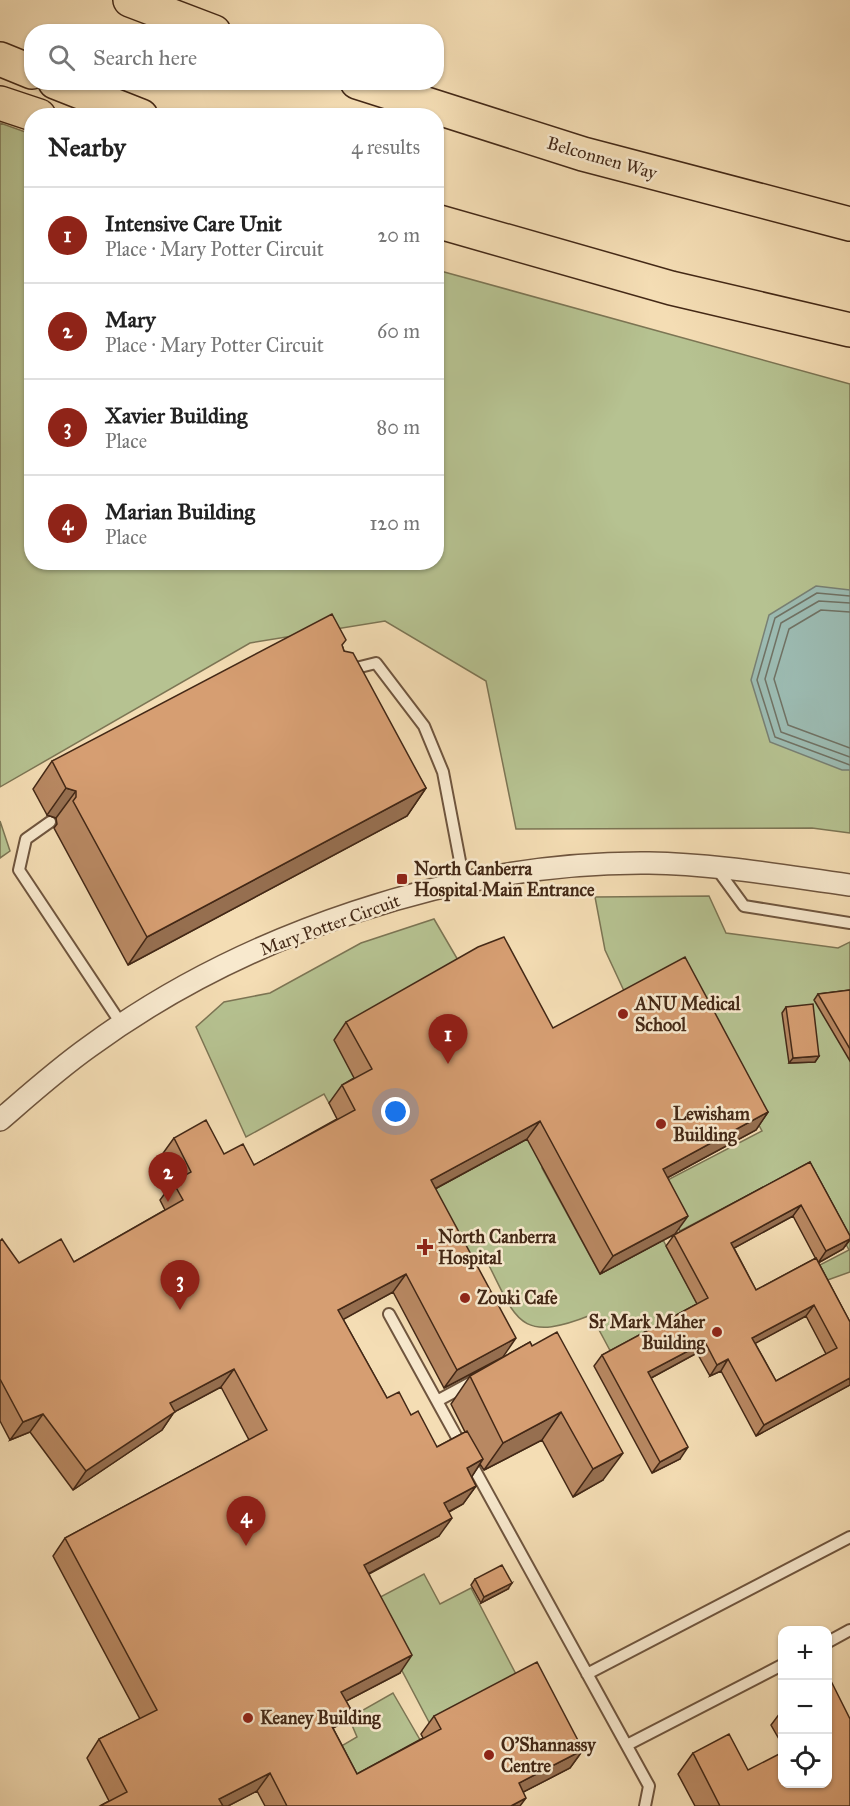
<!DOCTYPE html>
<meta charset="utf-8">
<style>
body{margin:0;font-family:"IM FELL Great Primer",serif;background:#f6f6f6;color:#222}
.controls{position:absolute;right:18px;bottom:18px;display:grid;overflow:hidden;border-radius:12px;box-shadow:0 2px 4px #0004}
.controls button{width:54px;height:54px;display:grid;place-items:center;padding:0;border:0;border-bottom:2px solid #e0e0e0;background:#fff;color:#222;font:30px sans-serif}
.you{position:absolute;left:396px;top:1112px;width:21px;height:21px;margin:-15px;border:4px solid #fff;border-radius:50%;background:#1a73e8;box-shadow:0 0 0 9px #1a73e833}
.badge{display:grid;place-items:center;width:39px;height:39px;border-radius:50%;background:#8f2418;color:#fff;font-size:20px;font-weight:700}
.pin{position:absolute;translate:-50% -50px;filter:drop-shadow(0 2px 3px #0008)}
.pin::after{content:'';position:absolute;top:32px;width:21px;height:18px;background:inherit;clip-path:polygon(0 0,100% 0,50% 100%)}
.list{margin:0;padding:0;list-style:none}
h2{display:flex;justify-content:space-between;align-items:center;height:78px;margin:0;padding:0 24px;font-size:26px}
h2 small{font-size:20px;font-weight:400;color:#767676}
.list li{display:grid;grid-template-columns:39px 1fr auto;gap:18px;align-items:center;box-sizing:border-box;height:96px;padding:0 24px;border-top:2px solid #e0e0e0}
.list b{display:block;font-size:22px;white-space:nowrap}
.list p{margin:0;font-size:20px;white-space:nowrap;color:#767676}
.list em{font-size:20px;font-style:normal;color:#767676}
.icon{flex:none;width:33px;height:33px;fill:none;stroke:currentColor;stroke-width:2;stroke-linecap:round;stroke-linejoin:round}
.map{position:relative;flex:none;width:850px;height:1806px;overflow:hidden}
.search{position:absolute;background:#fff;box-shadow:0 2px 4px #0004;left:24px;top:24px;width:420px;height:66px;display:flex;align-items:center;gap:15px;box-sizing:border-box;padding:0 21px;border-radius:24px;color:#767676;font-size:22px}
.panel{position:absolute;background:#fff;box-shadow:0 2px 4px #0004;left:24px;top:108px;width:420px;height:462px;border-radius:24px}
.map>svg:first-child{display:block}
.green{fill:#b6c291;stroke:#7c7554;stroke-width:1.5}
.water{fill:#9cbbb2;stroke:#788074;stroke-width:1.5}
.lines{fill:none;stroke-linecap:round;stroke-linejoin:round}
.shore{stroke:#707264;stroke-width:1.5}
.service-casing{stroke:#6f553e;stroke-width:14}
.minor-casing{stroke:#6f553e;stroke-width:24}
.primary-casing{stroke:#432816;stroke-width:36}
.motorway-casing{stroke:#432816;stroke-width:36}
.service{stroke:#f8e9ce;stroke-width:10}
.minor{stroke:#f8e9ce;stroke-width:21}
.primary{stroke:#f4ddb4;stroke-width:33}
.motorway{stroke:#f4ddb4;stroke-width:33}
.wall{fill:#b88862;stroke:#432816;stroke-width:1.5;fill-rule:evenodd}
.shaded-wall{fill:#966f50;stroke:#432816;stroke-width:1.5}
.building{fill:#d69e72;stroke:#432816;stroke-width:1.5;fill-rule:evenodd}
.poi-dot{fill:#8f2418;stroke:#f8e9ce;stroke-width:2}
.labels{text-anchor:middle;stroke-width:5;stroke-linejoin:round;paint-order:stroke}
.street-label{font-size:18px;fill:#432816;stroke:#f8e9ce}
.poi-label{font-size:18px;font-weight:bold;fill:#432816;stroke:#f8e9ce;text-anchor:start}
</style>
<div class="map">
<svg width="850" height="1806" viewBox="0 0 850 1806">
<rect width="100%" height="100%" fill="#f4ddb4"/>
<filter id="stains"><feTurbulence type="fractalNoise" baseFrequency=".00333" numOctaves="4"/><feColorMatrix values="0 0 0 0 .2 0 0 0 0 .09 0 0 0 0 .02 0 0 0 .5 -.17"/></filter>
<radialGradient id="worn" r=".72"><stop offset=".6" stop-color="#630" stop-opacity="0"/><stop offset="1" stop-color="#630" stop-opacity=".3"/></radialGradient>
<path class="green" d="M0,123L31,134L32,562H436L437,270L850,384V833L812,828L516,829L486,681L385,621L250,643L0,787Z
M0,821L10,851L0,858Z
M709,896L726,933L838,948L850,942V1272L822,1282L814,1268L849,1250L804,1166L680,1231L656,1186L762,1131L674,969L625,993L605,950L595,897Z
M434,919L462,967L359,1087L329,1103L324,1094L246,1137L196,1027L224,1002L270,993L361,943Z
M566,1118L542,1168L600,1274L663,1240L700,1309L613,1356L591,1315C514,1346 516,1315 483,1254H448L418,1198Z
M424,1574L440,1604L471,1588L518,1678L430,1724L367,1604Z
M393,1693L423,1745L356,1782L338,1748L357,1737L349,1718Z"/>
<path class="water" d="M816,586L850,590V770H842L770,742L751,680L769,615Z"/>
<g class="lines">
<path class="shore" d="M850,596L817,593L775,618L757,680L775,737L850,765
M850,603L819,601L781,623L765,679L781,732L850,757
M850,612L821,610L789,629L774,679L788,725L850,748"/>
<defs>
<path id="service" d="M348,670L376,663L424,726L443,772L464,882
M50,822L26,839L19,870L122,1025
M717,869L744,906L850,923
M389,1314L649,1786L645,1806
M437,1401L474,1381
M828,1642L850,1630
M587,1674L850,1537
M627,1745L782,1665"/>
<path id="minor" d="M0,1120C29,1095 58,1069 89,1047C243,934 458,861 649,863C716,864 783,876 850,885"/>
<path id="primary" d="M130,0L214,32
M0,59L32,72
M55,82L141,116
M357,82L583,154L850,224
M436,221L671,288L850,330"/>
<path id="motorway" d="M0,103L39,116"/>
</defs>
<use href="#service" class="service-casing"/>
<use href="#minor" class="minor-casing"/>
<use href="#primary" class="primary-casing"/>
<use href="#motorway" class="motorway-casing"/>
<use href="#service" class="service"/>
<use href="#minor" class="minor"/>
<use href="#primary" class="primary"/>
<use href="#motorway" class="motorway"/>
</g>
<path class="wall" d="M342,645L344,651L426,788L407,816L128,965L54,828L57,824L56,818L47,815L33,789L52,761Z
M850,990V1061L814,1000L818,994Z
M786,1007L819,1056L815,1062L789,1063L782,1013Z
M346,1022L553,1028L768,1112L756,1130L667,1178L675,1234L600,1274L527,1139L435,1189L503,1357L444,1388L393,1292L343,1319L387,1398L411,1415L437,1447L465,1432L451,1404L470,1376L530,1342L603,1480L573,1497L542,1440L484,1470L480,1464L471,1477L476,1486L463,1504L449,1512L439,1536L369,1574L400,1673L346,1701L350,1708L337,1726L333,1728L357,1774L423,1738L421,1734L434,1716L583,1750L570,1768L523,1792L520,1806H265L257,1791L228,1806H100L109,1801L87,1758L99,1739L140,1719L53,1556L65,1538L249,1440L221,1387L174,1412L162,1430L73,1490L30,1432L10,1440L0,1421V1241L19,1263L74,1262L165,1210L160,1200L174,1181L161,1156L174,1138L254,1165L337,1119L329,1103L342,1085L354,1078L334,1040Z
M810,1162L850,1236V1240L843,1249L818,1263L793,1216L734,1248L756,1290L816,1258L850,1322V1385L756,1436L721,1371L710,1376L697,1353L651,1378L680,1459L652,1473L594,1366L602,1355L697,1304L666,1246L674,1235ZM806,1316L826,1354L776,1381L755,1343Z
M475,1579L508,1589L481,1603L471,1585Z
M783,1709V1746L771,1725Z
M693,1753L748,1770L850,1806H695L678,1774Z"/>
<path class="shaded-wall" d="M66,788L76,791L56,818L47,815Z
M426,788L407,816L128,965L147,937Z
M819,1056L815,1062L789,1063L793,1058Z
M768,1112L756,1130L650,1187L663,1169Z
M540,1121L527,1139L418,1198L431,1180Z
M801,1205L793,1216L723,1254L731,1243Z
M688,1216L675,1234L600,1274L613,1256Z
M850,1239L843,1249L818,1263L826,1251Z
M406,1274L393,1292L326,1329L338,1310Z
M814,1305L806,1316L745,1349L752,1338Z
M516,1338L503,1357L444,1388L457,1370Z
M705,1342L697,1353L640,1384L648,1372Z
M728,1359L721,1371L710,1376L717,1365Z
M234,1369L221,1387L174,1412L162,1430L73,1490L86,1471L170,1403Z
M850,1378V1385L756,1436L764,1425Z
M561,1412L542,1440L484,1470L503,1443Z
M43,1414L30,1432L10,1440L23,1422Z
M688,1447L680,1459L652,1473L660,1462Z
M623,1453L603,1480L573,1497L593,1469Z
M483,1459L471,1478L467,1468Z
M476,1486L463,1504L431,1521L444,1503Z
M452,1518L439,1536L351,1583L364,1565Z
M512,1583L508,1589L481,1603L484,1597Z
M412,1655L400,1673L329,1710L341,1692Z
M350,1708L337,1726L316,1737L328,1719Z
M583,1750L570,1768L506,1801L519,1783Z
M270,1773L257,1791L228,1806H214L219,1799Z
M526,1798L520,1806H511Z"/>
<path class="building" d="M332,614L346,640L342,645L344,651L353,653L426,788L147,937L73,801L76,797V791L66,788L52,761Z
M504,937L553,1028L685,957L768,1112L663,1169L688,1216L613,1256L540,1121L431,1180L516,1338L457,1370L406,1274L338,1310L387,1398L399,1392L411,1415L418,1411L437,1447L467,1431L483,1459L467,1468L476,1486L444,1503L452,1518L364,1565L412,1655L341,1692L350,1708L328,1719L357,1774L441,1729L434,1716L537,1662L583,1750L519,1783L526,1798L511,1806H287L270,1773L219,1799L223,1806H100L127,1792L99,1739L157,1710L65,1538L267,1430L234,1369L170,1403L175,1412L86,1471L43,1414L23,1422L0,1379V1241L2,1239L19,1263L61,1239L74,1262L183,1200L173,1182L191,1172L174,1138L206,1120L224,1154L243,1144L254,1165L355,1110L342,1085L372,1069L346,1022L478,947Z
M850,990V1049L818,994Z
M813,1004L819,1056L793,1058L786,1007Z
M810,1162L850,1236V1239L826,1251L801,1205L731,1243L756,1290L816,1258L850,1322V1378L764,1425L728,1359L717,1365L705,1342L648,1372L688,1447L660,1462L602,1355L708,1298L674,1235ZM814,1305L837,1348L776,1381L752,1338Z
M557,1332L623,1453L593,1469L561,1412L503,1443L470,1376L530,1342L532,1346Z
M502,1565L512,1583L484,1597L475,1579Z
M831,1681L850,1719V1806H720L693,1753L729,1734L748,1770L783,1752V1784H828V1683Z"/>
<g class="poi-dot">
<rect x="396" y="873" width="12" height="12" rx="3"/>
<circle cx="623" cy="1014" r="6"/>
<circle cx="661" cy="1124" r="6"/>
<path d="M422 1238h6v6h6v6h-6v6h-6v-6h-6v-6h6z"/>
<circle cx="465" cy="1298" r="6"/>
<circle cx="717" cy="1332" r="6"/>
<circle cx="248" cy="1718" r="6"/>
<circle cx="489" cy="1755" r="6"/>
</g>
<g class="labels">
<g class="street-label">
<text transform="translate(602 158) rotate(16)" y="6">Belconnen Way</text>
<text transform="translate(330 925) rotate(-20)" y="6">Mary Potter Circuit</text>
</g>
<g class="poi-label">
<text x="414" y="875">North Canberra<tspan x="414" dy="21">Hospital Main Entrance</tspan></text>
<text x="635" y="1010">ANU Medical<tspan x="635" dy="21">School</tspan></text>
<text x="673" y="1120">Lewisham<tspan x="673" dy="21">Building</tspan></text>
<text x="438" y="1243">North Canberra<tspan x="438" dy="21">Hospital</tspan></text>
<text x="477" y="1304">Zouki Cafe</text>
<text x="705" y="1328" text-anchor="end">Sr Mark Maher<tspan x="705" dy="21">Building</tspan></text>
<text x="260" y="1724">Keaney Building</text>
<text x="501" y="1751">O’Shannassy<tspan x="501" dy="21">Centre</tspan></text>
</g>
</g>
<rect width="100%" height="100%" filter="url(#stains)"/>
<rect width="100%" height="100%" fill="url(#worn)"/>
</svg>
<div class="controls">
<button>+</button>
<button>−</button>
<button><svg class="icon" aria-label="locate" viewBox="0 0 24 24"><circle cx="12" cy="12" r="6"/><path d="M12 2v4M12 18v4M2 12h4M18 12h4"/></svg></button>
</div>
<div class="you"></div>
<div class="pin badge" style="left:448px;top:1064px">1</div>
<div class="pin badge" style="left:168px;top:1202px">2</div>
<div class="pin badge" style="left:180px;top:1310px">3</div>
<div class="pin badge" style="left:246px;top:1546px">4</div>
<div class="search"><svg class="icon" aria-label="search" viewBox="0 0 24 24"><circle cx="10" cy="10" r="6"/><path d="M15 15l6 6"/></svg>Search here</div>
<section class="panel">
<h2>Nearby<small>4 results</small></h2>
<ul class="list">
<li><span class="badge">1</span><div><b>Intensive Care Unit</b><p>Place · Mary Potter Circuit</p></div><em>20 m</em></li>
<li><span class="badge">2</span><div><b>Mary</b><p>Place · Mary Potter Circuit</p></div><em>60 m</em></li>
<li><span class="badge">3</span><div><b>Xavier Building</b><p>Place</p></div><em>80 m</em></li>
<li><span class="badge">4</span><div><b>Marian Building</b><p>Place</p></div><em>120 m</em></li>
</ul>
</section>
</div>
